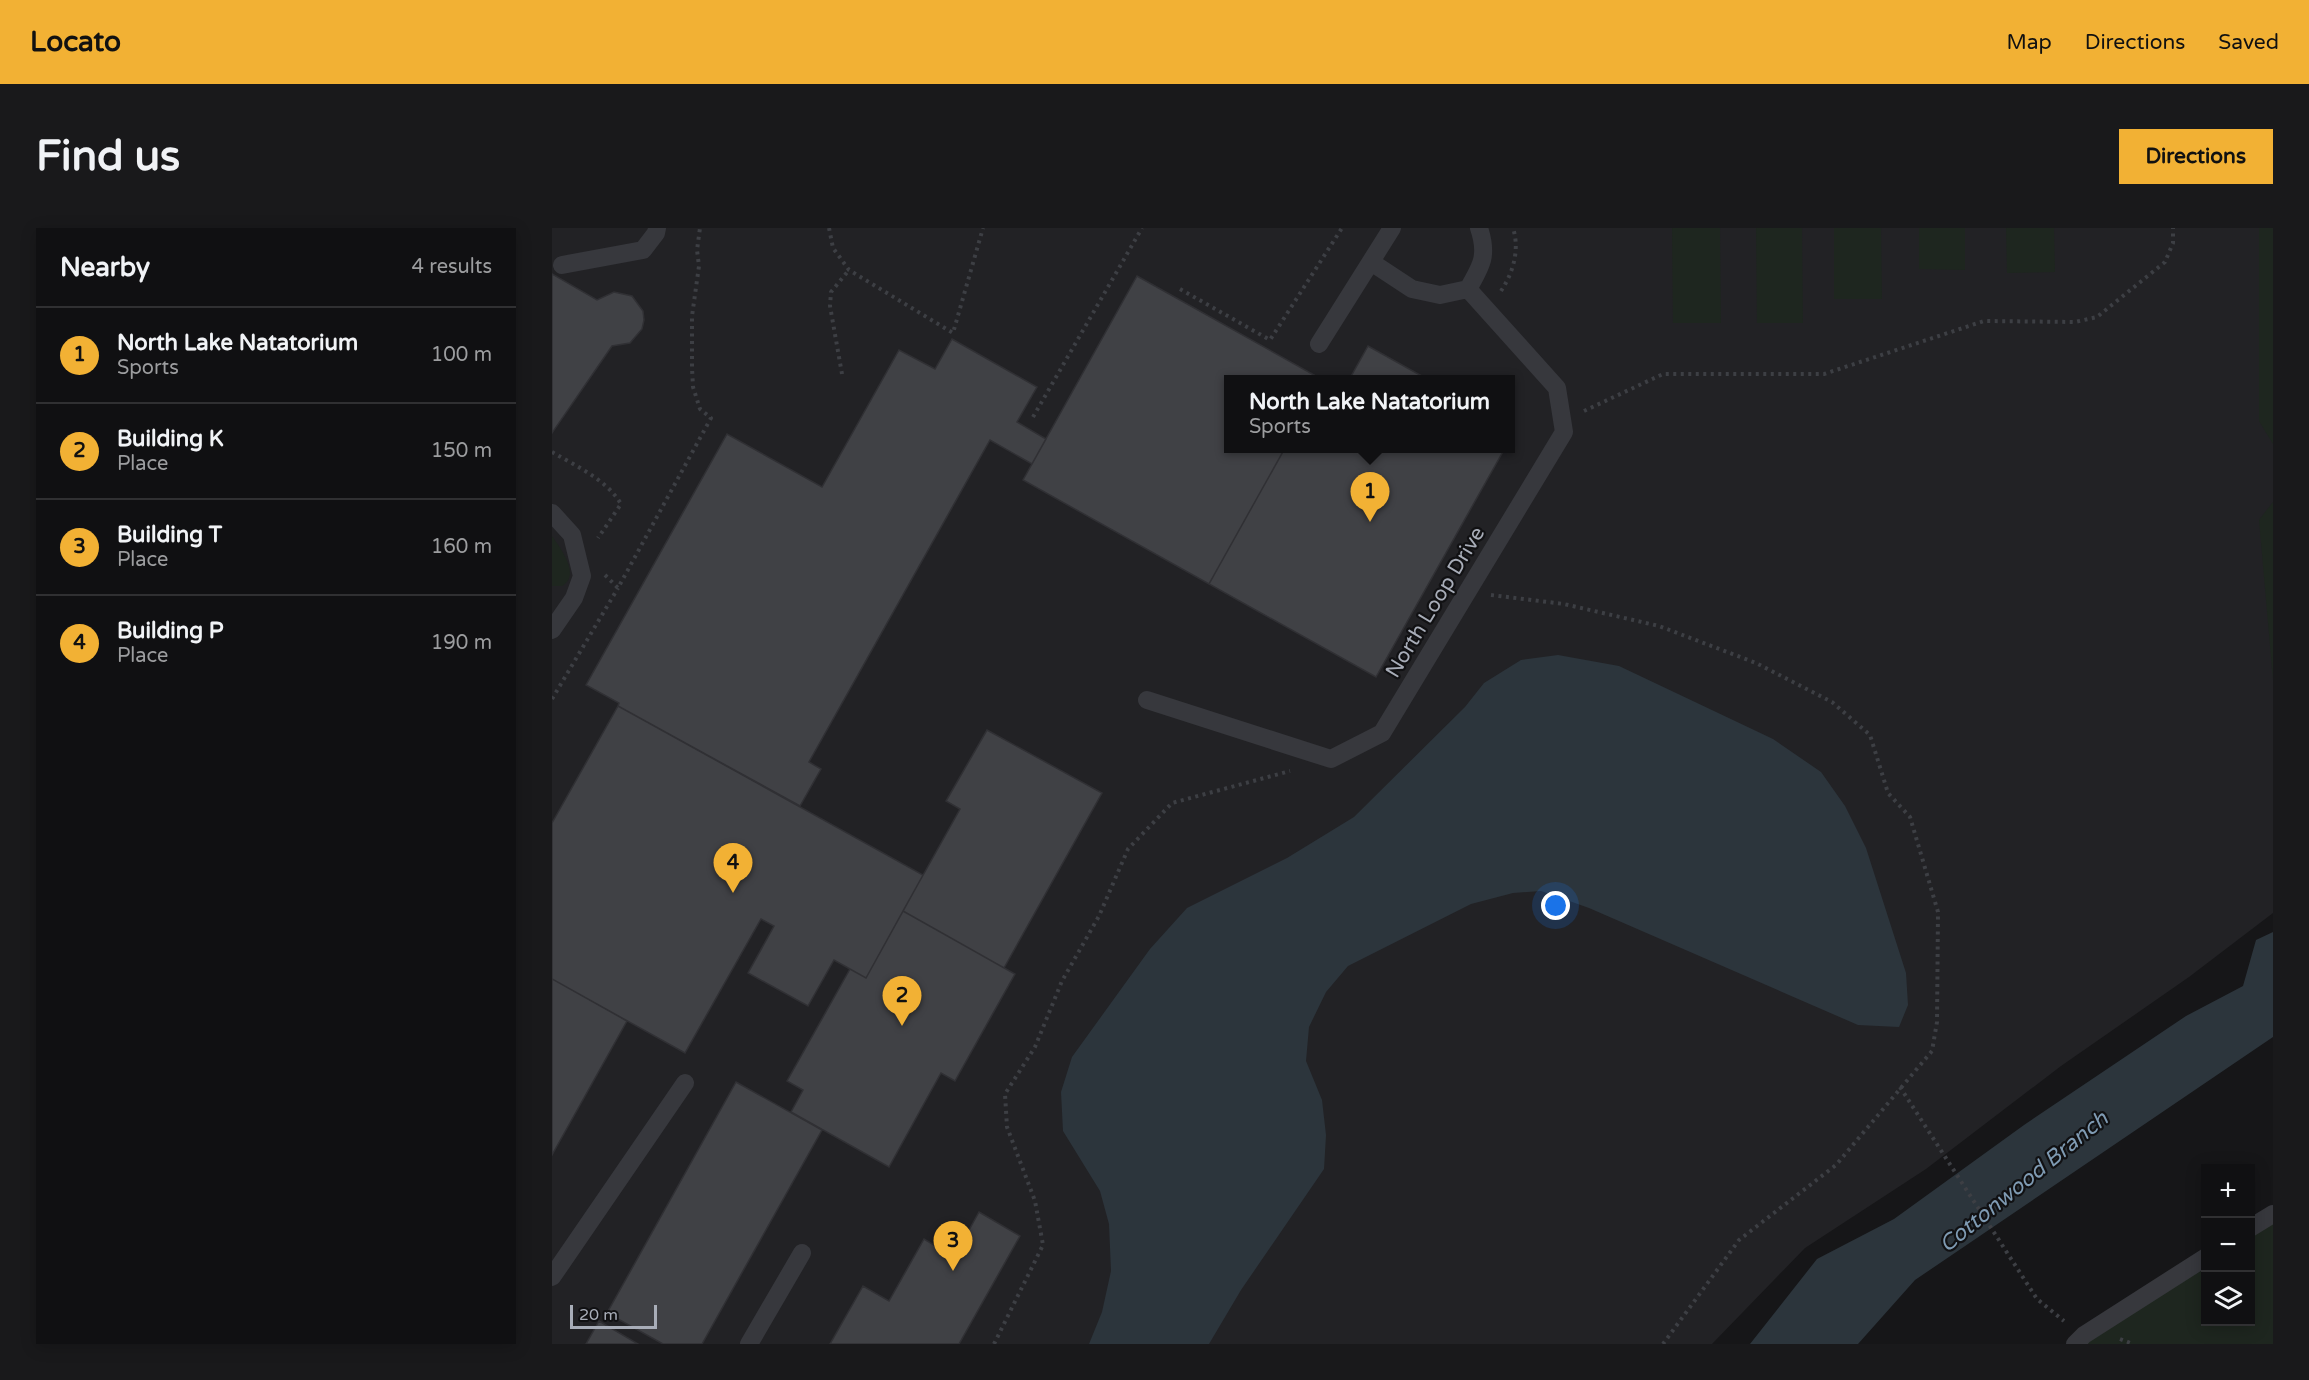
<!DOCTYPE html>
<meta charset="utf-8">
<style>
body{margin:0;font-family:"Varela Round",sans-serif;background:#19191b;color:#f1f3f6}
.controls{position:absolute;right:18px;bottom:18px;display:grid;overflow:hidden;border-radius:0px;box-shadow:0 3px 15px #0003}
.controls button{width:54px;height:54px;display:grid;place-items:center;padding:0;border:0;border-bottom:2px solid #303032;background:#101012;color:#f1f3f6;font:30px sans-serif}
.scale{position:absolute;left:18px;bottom:15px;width:87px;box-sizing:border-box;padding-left:6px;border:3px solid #a8adb8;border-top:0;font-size:16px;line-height:21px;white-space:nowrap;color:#a8adb8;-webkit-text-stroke:4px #111113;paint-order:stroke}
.you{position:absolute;left:1004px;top:678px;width:21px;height:21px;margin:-15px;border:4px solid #fff;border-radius:50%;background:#1a73e8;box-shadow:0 0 0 9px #1a73e833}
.badge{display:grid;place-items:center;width:39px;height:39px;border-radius:50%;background:#f2b134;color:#111;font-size:20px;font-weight:700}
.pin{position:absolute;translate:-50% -50px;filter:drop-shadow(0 2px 3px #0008)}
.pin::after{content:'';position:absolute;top:32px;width:21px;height:18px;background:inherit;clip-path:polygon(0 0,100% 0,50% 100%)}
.popup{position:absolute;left:672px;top:147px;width:291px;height:78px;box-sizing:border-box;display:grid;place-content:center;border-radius:0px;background:#101012;filter:drop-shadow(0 2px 4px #0005);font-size:20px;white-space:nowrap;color:#9c9d9f}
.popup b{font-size:22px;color:#f1f3f6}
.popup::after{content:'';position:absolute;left:50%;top:100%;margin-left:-12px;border:12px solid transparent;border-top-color:#101012}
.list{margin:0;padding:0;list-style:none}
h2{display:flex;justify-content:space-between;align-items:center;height:78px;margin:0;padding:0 24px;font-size:26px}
h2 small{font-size:20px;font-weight:400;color:#9c9d9f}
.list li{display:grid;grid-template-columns:39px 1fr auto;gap:18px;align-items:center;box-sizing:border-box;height:96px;padding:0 24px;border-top:2px solid #303032}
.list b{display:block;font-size:22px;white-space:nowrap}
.list p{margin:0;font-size:20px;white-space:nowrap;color:#9c9d9f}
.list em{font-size:20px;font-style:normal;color:#9c9d9f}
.icon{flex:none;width:33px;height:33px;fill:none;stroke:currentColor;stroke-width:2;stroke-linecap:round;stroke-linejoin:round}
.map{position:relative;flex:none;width:1721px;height:1116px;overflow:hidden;border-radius:0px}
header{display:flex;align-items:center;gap:36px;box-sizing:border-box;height:84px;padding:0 30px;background:#f2b134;color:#111}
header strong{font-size:28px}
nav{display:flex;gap:33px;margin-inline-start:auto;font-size:21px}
.intro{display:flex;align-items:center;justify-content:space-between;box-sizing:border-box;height:144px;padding:0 36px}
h1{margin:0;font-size:42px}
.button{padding:15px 27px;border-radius:0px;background:#f2b134;color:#111;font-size:21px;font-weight:700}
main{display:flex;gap:36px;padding:0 36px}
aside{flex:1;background:#101012;border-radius:0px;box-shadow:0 3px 15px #0003}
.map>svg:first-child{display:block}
.built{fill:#222225;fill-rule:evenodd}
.green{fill:#1e261f}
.water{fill:#2c353c}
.building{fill:#404145;stroke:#303034;stroke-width:1.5}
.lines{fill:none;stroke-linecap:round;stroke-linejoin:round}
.path{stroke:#3d3f44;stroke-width:4;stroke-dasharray:3 4.5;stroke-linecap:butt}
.lane{stroke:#37383d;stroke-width:18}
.labels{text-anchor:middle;stroke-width:4.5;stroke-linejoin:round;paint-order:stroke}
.street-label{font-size:21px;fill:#a8adb8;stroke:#111113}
.water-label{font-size:22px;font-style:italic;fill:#7f9bb3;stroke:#111113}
</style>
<header>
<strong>Locato</strong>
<nav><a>Map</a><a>Directions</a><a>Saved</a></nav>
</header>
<div class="intro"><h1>Find us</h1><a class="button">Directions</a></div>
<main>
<aside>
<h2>Nearby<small>4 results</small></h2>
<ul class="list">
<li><span class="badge">1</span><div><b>North Lake Natatorium</b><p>Sports</p></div><em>100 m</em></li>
<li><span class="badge">2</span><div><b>Building K</b><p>Place</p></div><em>150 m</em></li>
<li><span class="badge">3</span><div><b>Building T</b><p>Place</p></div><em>160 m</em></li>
<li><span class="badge">4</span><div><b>Building P</b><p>Place</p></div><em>190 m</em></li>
</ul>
</aside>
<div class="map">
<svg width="1721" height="1116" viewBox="0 0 1721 1116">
<rect width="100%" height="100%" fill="#161618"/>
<path class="built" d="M0,0H1721V685L1637,749L1509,838L1374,941L1253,1020L1160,1116H0ZM677,152H959V220H677Z"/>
<path class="green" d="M1120,0H1168L1169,95H1121Z
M1204,0H1250L1251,95H1205Z
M1282,0H1329L1330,71H1282Z
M1367,0H1413V42L1367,41Z
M1454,0H1502L1503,44L1455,45Z
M1707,0H1721V216L1707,193Z
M1721,274V452L1707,292Z
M0,308C9,321 29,347 10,358H0Z
M1721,986V1116H1530L1653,1029L1654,1094H1698L1699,1000Z"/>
<path class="water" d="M1006,427L1067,438L1221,511L1269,544L1293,578L1314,620L1354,745L1356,777L1347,799L1306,797L1037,680L989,663L961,665L919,676L796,738L774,764L757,799L754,833L770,872L774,907L772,941L689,1062L657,1116H537L550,1084L559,1043L557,996L548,963L511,903L509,864L520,829L598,721L635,680L735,630L802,589L913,479L932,455L969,432Z
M1721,704V809L1363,1052L1306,1116H1198L1265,1031L1342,991L1472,897L1634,788L1691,758L1704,712Z"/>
<path class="building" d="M0,46L45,72L62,64L80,68L91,83L92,92L90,101L78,115L60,118L0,205Z
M585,48L771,152H677V220H733L657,356L471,252Z
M400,111L485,159L465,194L494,211L480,236L438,212L257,534L269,541L248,578L66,478L67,475L34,457L175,206L270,259L347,122L383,141Z
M816,118L877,152H797Z
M733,220H953L824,449L657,356Z
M66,478L371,647L314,750L282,732L256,778L196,745L222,698L209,691L133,825L0,751V595Z
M435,502L550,565L452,740L351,683L408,581L394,573Z
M351,683L463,746L403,853L389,845L337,939L239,884L251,862L235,853L298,741L314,750Z
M0,751L75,793L0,927Z
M184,854L270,902L150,1116H111L55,1085Z
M427,984L468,1008L407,1116H278L311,1058L337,1073L372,1011L402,1029Z
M47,1093L86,1116H34Z"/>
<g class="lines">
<path class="path" d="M277,0L281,20L297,42L401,105L431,0
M628,61L718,112L790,0
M949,63C961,45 968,22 961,0
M290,146L278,78L279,64L297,42
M1032,183L1111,146H1272L1432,93L1523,94L1545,89L1613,34L1621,15V0
M481,189L590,0
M0,224C24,238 55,252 69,276L46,310
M53,347L66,360L159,190L148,181L141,159L140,140V88L147,38L145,22L148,0
M939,367L1012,376L1107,398L1204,435L1280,474L1318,507L1336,565L1358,589L1386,684L1385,794L1380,823L1284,937L1187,1012L1111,1116
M0,471L66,360
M1348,859L1485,1071L1512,1093
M1568,1111L1581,1116
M442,1116L491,1017L483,973L455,899L453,866L483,819L510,753L547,688L576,621L620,575L738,543"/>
<path class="lane" d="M819,34L860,61L888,67L916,61C930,37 936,27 927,0
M10,37L91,22L104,5L105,0
M767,116L840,0
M0,285L20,307L30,348L22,370L0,402
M595,472L779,531L830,505L1012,204L1005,160L916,61
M1698,1000L1721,986
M0,1049L133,855
M197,1116L250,1025
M1523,1116L1532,1107L1654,1029"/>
</g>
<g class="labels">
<g class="street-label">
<text transform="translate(883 374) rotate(-59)" y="7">North Loop Drive</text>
</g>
<g class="water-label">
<text transform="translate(1471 953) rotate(-39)" y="8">Cottonwood Branch</text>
</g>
</g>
</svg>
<div class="controls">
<button>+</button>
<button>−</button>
<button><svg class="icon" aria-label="layers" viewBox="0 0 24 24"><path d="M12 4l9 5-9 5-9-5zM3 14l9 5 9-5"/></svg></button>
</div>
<div class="scale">20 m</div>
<div class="you"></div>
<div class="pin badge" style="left:818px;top:294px">1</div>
<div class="popup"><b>North Lake Natatorium</b>Sports</div>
<div class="pin badge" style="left:350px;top:798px">2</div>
<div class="pin badge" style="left:401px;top:1043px">3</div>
<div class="pin badge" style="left:181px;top:665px">4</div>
</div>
</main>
